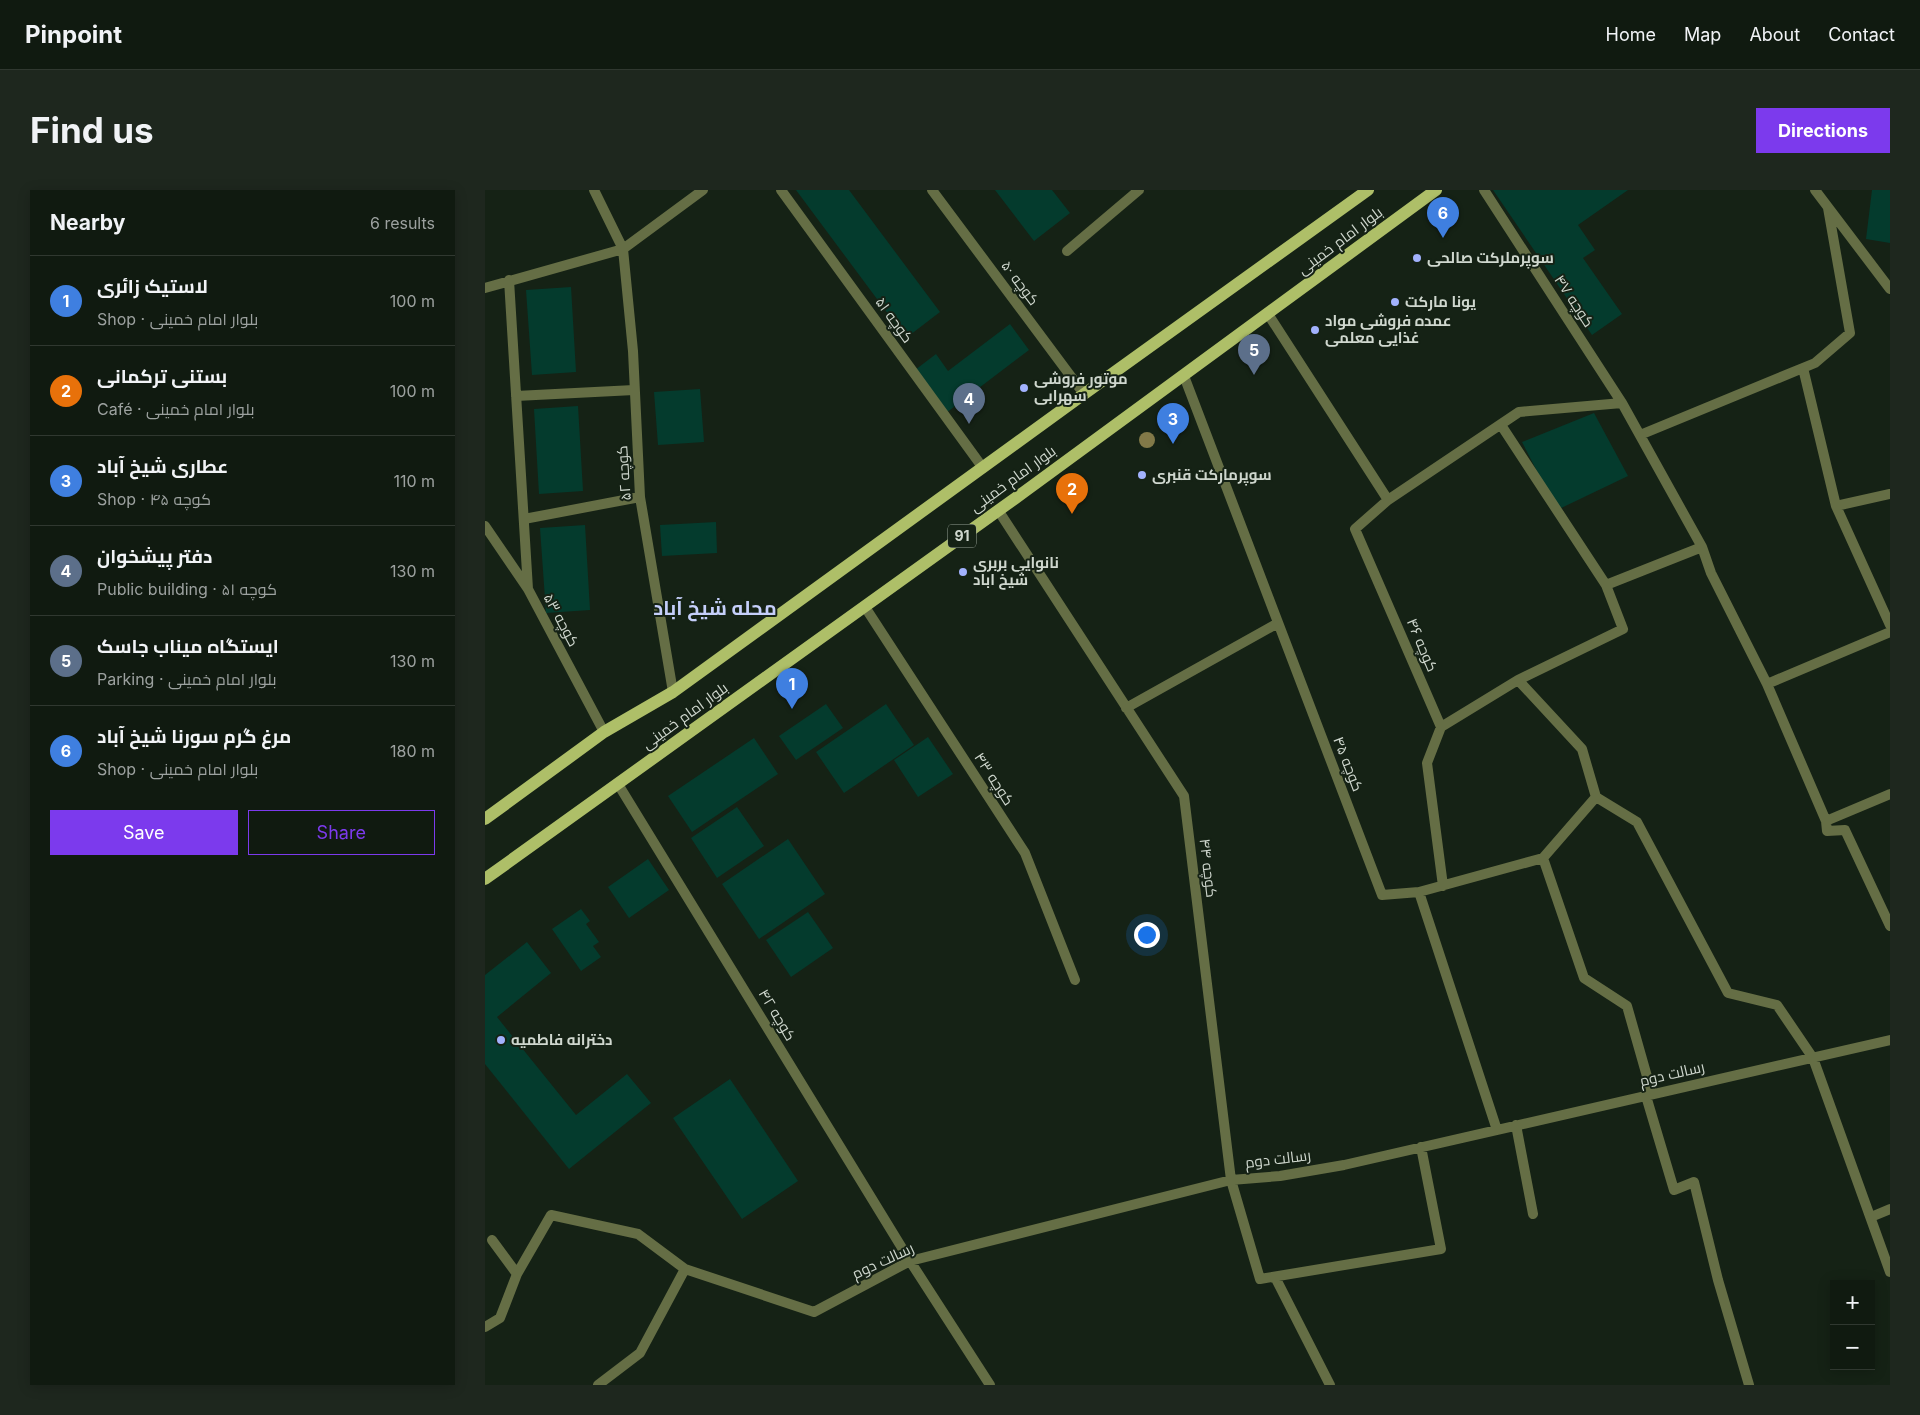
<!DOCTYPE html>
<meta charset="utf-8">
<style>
body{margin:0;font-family:Inter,Cairo,sans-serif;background:#1e271e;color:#f1f3f6}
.controls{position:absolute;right:15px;bottom:15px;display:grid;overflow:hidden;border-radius:0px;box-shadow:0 2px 12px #0003}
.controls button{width:45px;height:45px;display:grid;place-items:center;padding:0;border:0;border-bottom:1px solid #303830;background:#101a10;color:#f1f3f6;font:25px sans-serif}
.you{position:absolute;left:661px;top:744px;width:18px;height:18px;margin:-12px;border:4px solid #fff;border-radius:50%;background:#1a73e8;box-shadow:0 0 0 8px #1a73e833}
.badge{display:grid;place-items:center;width:32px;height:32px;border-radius:50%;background:#7c3aed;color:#fff;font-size:16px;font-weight:700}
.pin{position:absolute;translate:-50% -41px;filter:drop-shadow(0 1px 2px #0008)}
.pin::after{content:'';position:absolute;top:26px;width:18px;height:15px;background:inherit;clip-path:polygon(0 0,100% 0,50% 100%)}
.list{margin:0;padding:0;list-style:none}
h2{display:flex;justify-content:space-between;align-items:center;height:65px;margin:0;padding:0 20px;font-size:21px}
h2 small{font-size:16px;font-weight:400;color:#9ca19f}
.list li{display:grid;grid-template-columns:32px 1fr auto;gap:15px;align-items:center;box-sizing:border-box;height:90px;padding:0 20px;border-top:1px solid #303830}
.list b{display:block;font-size:19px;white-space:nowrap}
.list p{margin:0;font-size:16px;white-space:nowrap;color:#9ca19f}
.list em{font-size:16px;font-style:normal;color:#9ca19f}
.actions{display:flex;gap:10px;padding:15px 20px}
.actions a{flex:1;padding:11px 0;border:1px solid #7c3aed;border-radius:0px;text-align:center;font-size:18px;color:#7c3aed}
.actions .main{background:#7c3aed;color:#fff}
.map{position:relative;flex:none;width:1405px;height:1195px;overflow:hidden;border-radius:0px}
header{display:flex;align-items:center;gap:30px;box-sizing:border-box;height:70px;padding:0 25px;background:#101a10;border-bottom:1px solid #303830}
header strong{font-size:24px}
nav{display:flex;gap:28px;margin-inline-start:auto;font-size:18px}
.intro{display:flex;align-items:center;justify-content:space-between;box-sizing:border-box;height:120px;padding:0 30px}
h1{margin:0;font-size:35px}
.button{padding:12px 22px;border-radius:0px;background:#7c3aed;color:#fff;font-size:18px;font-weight:700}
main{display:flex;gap:30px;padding:0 30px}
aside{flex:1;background:#101a10;border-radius:0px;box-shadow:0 2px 12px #0003}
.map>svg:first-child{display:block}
.building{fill:#043b2d}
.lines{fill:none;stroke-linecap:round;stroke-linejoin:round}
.minor{stroke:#656e45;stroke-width:10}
.primary{stroke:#aebf68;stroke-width:12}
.tree{fill:#827948}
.poi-dot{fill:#a2b2fd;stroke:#152215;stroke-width:2}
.labels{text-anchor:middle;stroke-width:4;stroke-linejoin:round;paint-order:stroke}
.shield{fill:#152215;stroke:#97a196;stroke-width:1}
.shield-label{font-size:14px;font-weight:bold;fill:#cfd7ce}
.street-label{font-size:15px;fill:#cfd7ce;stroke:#152215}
.poi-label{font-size:15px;font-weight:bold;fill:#cfd7ce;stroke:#152215;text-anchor:start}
.district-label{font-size:20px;font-weight:bold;fill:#c5cffa;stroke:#152215}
</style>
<header>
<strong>Pinpoint</strong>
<nav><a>Home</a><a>Map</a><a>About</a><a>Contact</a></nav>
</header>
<div class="intro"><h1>Find us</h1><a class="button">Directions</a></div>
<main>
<aside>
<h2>Nearby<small>6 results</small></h2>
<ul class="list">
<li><span class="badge" style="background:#3f7fe0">1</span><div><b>لاستیک زائری</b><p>Shop · بلوار امام خمینی</p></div><em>100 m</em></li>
<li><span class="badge" style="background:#e8710a">2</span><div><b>بستنی ترکمانی</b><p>Café · بلوار امام خمینی</p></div><em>100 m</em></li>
<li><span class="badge" style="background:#3f7fe0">3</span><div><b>عطاری شیخ آباد</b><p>Shop · کوچه ۴۵</p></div><em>110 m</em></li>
<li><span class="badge" style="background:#5c6f8a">4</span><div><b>دفتر پیشخوان</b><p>Public building · کوچه ۵۱</p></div><em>130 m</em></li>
<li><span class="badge" style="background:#5c6f8a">5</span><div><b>ایستگاه میناب جاسک</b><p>Parking · بلوار امام خمینی</p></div><em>130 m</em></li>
<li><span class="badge" style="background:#3f7fe0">6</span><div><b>مرغ گرم سورنا شیخ آباد</b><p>Shop · بلوار امام خمینی</p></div><em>180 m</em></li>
</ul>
<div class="actions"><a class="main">Save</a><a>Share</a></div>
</aside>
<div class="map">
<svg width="1405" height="1195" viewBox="0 0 1405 1195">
<rect width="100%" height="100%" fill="#152215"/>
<path class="building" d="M311,0H364L455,122L421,148Z
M510,0H567L585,23L549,51Z
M1008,0H1143L1093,35L1110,60L1098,68L1137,124L1107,145Z
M1387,0H1405V53L1381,49Z
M86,97L91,182L47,185L41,100Z
M525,134L544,160L461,223L430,180L451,164L463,181Z
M215,199L219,252L173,255L169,202Z
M93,216L98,301L54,304L49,219Z
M1109,223L1143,286L1072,320L1037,252Z
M231,332L232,363L177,366L175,335Z
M100,335L105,420L61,423L55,338Z
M341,514L358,538L311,570L294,546Z
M401,514L429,555L359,603L331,562Z
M443,547L468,584L433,607L409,570Z
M269,548L293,584L207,642L183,606Z
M252,617L279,656L232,688L206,648Z
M303,649L340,704L274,749L237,694Z
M163,669L184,700L144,728L123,697Z
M96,719L105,731L101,734L114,752L108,756L116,767L96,781L67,739Z
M323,722L348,758L306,787L281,750Z
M42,752L66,783L12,827L91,925L142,884L166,913L84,979L0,874V785Z
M245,889L313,991L257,1029L188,928Z"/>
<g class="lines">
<path class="minor" d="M109,0L138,59L148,161L155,307L188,502
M296,0L498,278
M447,0L599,204
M999,0L1137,213
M1330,0L1405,99
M582,61L654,0
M24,90L43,399
M0,98L138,59L218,0
M783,124L903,310L870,339L956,537L1033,490L1097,559L1111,607L1058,668
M1318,178L1351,316L1405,304
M699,186L897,705L934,702L1012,940
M31,206L149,200
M1155,245L1330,173L1365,143L1343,18
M903,310L1034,222L1137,213L1217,357L1121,395L1016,235
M1351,316L1405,435
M513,320L699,606L746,990L775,1089L956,1059L936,957
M39,329L155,307
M0,336L43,399L119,542
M1217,357L1226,383L1282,494L1341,631L1405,604
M380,417L540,663L590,790
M1033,490L1138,439L1121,395
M1282,494L1405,442
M641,518L793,433
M956,537L942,573L958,696
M133,594L425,1071L505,1195
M1111,607L1152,632L1243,803L1292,815L1328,868L1405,1082
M1341,631L1342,641L1360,640L1405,736
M934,702L1058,668L1099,788L1142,816L1167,904
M1161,906L1189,1000L1209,992L1233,1090L1264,1195
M1031,935L1048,1024
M1386,1027L1405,1019
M7,1050L32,1084L66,1025L153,1044L200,1079L329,1122L425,1071L746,990L795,986L859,975L1405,850
M790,1087L845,1195
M0,1137L15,1128L32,1084
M113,1195L155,1163L200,1079"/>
<path class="primary" d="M0,629L119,542L188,502L599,204L883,0
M0,689L539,302L951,0"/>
</g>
<circle class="tree" cx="662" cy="250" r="8"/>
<g class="poi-dot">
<circle cx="932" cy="68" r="5"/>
<circle cx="910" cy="112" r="5"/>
<circle cx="830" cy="140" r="5"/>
<circle cx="539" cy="198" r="5"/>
<circle cx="657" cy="285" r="5"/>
<circle cx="478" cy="382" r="5"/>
<circle cx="16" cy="850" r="5"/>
</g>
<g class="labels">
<rect class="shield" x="463" y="334.5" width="28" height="23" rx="4"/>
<g class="shield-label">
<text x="477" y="351">91</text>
</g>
<g class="street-label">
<text transform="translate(855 51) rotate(-37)" y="5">بلوار امام خمینی</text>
<text transform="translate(535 93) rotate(53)" y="5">کوچه ۵۰</text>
<text transform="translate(1089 111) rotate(57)" y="5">کوچه ۴۷</text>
<text transform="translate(409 130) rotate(54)" y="5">کوچه ۵۱</text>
<text transform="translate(139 283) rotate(-94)" y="5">کوچه ۵۲</text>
<text transform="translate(528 289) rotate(-36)" y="5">بلوار امام خمینی</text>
<text transform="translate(76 430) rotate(62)" y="5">کوچه ۵۳</text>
<text transform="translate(937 455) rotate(67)" y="5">کوچه ۴۶</text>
<text transform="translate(200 526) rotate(-36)" y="5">بلوار امام خمینی</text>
<text transform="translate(863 574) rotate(69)" y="5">کوچه ۴۵</text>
<text transform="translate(509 589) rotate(57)" y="5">کوچه ۴۳</text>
<text transform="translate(723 678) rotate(83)" y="5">کوچه ۴۴</text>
<text transform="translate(292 825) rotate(59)" y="5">کوچه ۴۲</text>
<text transform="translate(1187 884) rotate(-13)" y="5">رسالت دوم</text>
<text transform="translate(793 969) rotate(-7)" y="5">رسالت دوم</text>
<text transform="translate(398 1071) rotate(-25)" y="5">رسالت دوم</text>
</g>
<g class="poi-label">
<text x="942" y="73">سوپرملرکت صالحی</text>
<text x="920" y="117">یونا مارکت</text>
<text x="840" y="136">عمده فروشی مواد<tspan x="840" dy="17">غذایی معلمی</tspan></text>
<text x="549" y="194">موتور فروشی<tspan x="549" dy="17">سهرابی</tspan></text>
<text x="667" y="290">سوپرمارکت قنبری</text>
<text x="488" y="378">نانوایی بربری<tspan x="488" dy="17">شیخ اباد</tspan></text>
<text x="26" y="855">دخترانه فاطمیه</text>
</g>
<g class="district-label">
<text x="230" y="425">محله شیخ آباد</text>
</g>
</g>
</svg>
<div class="controls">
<button>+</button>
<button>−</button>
</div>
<div class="you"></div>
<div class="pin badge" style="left:307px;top:519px;background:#3f7fe0">1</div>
<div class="pin badge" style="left:587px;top:324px;background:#e8710a">2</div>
<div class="pin badge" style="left:688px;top:254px;background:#3f7fe0">3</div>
<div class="pin badge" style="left:484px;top:234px;background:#5c6f8a">4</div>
<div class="pin badge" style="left:769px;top:185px;background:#5c6f8a">5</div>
<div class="pin badge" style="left:958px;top:48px;background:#3f7fe0">6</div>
</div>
</main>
